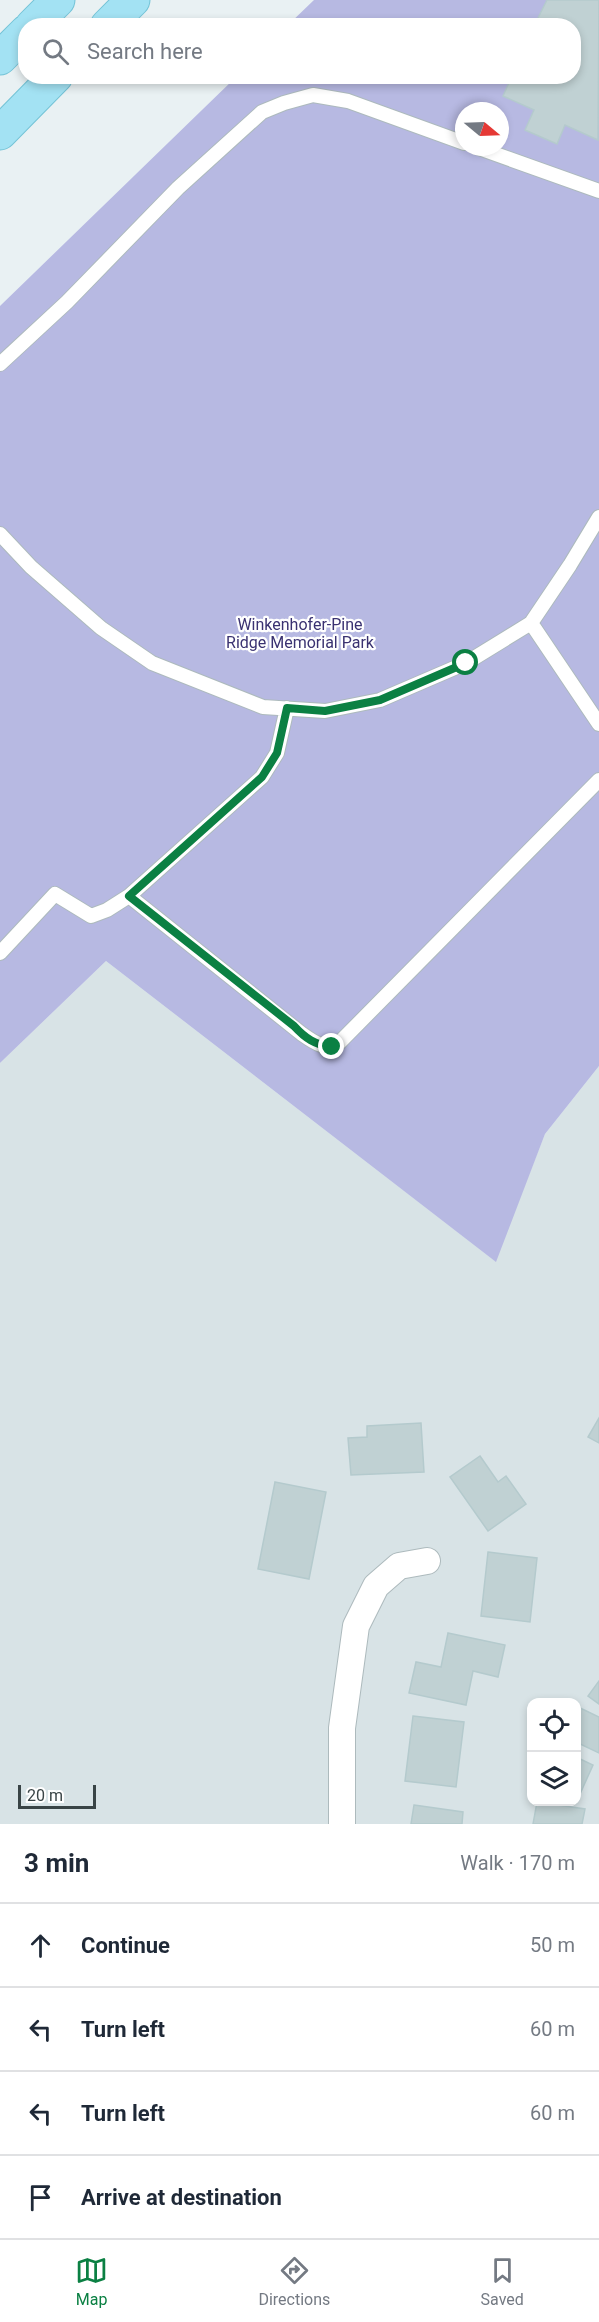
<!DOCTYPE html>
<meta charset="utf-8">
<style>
body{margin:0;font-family:Roboto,sans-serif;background:#f6f6f7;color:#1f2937}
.controls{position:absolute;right:18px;bottom:18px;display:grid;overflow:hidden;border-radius:12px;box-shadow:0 3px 9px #0003}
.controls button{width:54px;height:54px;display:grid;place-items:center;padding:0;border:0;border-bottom:2px solid #e0e1e3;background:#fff;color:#1f2937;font:30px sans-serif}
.compass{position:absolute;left:455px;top:102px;width:54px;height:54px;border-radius:50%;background:#fff;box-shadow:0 3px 9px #0003;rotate:109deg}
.scale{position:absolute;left:18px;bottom:15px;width:78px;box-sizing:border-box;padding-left:6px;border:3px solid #394446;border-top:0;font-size:16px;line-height:21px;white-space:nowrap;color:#394446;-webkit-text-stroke:4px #fff;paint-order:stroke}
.stop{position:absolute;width:18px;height:18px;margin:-14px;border:4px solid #0b8043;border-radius:50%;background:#fff}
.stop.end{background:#0b8043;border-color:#fff;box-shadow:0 2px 6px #0008}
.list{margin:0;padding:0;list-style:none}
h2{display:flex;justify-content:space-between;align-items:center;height:78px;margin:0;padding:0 24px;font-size:26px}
h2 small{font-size:20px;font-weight:400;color:#747a83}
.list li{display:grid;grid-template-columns:39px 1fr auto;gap:18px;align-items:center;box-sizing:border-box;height:84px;padding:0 24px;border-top:2px solid #e0e1e3}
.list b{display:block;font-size:22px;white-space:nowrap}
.list em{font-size:20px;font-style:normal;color:#747a83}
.icon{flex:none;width:33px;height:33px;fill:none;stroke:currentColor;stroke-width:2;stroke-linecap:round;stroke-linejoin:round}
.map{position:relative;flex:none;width:599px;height:1824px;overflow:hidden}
.search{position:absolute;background:#fff;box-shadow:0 3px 9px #0003;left:18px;right:18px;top:18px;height:66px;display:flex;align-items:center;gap:15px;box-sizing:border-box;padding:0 21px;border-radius:24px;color:#747a83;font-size:22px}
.sheet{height:414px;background:#fff}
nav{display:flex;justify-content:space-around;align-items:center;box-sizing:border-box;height:84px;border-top:2px solid #e0e1e3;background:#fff;font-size:16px;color:#747a83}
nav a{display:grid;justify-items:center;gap:3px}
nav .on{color:#0b8043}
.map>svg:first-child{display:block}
.residential{fill:#d8e3e6;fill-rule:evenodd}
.green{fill:#b7b9e2;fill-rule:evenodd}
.building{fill:#c0d1d3;stroke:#b4cacd;stroke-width:1.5}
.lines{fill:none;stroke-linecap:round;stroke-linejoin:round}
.service-casing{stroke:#adbabd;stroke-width:16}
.minor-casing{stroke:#adbabd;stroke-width:28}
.primary-casing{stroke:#74c3d6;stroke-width:35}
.service{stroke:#fff;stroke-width:14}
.minor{stroke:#fff;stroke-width:26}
.primary{stroke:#a3e2f3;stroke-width:33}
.route{stroke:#0b8043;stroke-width:8}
.labels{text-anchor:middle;stroke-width:4.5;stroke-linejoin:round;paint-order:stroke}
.park-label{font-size:16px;fill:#3a3271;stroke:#fff}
</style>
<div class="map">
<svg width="599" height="1824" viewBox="0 0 599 1824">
<rect width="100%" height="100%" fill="#e9f1f3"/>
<path class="residential" d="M106,961L495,1261L545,1134L599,1066V1824H0V1063ZM532,1702H576V1802H532Z"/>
<path class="green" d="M314,0H599V1066L545,1134L496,1262L106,961L0,1063V306L236,77L574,76V26L288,25ZM464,111H500V147H464Z"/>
<path class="building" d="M547,0H599L598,140L565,125L557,144L525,130L534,110L503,96L512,76H574V26H534Z
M599,1418V1443L588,1437Z
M421,1423L424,1472L351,1475L348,1438L367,1437V1426Z
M480,1456L498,1482L506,1476L526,1504L488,1531L450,1477Z
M275,1482L326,1492L309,1579L258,1569Z
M488,1552L537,1558L530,1622L481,1616Z
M448,1633L505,1645L498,1677L473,1671L466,1705L409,1693L416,1662L441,1667Z
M599,1681V1704L588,1696Z
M576,1706L599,1717V1753L576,1742Z
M413,1716L464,1722L456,1787L405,1781Z
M576,1757L593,1765L580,1794L576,1792Z
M537,1802L585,1809L582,1824H533Z
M414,1805L463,1812L462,1824H411Z"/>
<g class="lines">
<defs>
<path id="service" d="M476,147L599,191
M0,364L67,302L178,188L262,112L284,103L313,95L348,101L464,143
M0,534L31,567L101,628L152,663L263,707L325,711L380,700L466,663L531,623L570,565L599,517
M531,623L599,724
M129,896L302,1034C316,1044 325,1050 340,1042L599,780
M0,953L55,894L91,916L107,910L129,896L262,777L277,753L287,708"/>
<path id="minor" d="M342,1824V1728L356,1626L376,1586L399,1566L427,1561"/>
<path id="primary" d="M32,26L58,0
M107,26L133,0
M0,58L26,32
M0,133L56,76"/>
</defs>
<use href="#service" class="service-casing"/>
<use href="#minor" class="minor-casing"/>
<use href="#primary" class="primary-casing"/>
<use href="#service" class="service"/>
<use href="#minor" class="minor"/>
<use href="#primary" class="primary"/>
</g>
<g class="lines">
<path class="route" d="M332,1047C315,1045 305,1038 294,1026L129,896L262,777L277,753L287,708L325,711L380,700L466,663"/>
</g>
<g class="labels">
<g class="park-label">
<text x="300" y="630">Winkenhofer-Pine<tspan x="300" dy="18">Ridge Memorial Park</tspan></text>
</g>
</g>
</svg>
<div class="controls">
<button><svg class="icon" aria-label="locate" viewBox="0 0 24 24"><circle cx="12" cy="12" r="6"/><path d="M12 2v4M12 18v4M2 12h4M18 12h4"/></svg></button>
<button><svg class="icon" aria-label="layers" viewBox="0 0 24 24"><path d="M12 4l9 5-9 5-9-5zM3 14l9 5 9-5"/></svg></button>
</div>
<svg class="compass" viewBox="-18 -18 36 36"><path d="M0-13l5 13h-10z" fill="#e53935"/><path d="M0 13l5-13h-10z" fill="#747a83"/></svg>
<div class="scale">20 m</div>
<div class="stop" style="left:466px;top:663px"></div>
<div class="stop end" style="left:332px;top:1047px"></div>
<div class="search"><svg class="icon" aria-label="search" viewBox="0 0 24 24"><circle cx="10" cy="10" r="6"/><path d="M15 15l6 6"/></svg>Search here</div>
</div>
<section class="sheet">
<h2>3 min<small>Walk · 170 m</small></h2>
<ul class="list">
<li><svg class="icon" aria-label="ahead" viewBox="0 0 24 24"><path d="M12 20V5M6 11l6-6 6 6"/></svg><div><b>Continue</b></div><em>50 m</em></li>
<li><svg class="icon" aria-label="left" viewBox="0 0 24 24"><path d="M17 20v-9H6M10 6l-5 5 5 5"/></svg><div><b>Turn left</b></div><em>60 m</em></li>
<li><svg class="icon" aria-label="left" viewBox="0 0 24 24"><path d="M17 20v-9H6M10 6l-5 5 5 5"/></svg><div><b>Turn left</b></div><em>60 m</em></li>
<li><svg class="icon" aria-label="arrive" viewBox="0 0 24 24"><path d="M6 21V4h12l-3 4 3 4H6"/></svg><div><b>Arrive at destination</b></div></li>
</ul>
</section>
<nav>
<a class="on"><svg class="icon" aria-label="map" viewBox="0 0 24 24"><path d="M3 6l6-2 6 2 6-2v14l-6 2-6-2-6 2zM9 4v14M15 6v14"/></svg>Map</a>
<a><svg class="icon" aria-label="directions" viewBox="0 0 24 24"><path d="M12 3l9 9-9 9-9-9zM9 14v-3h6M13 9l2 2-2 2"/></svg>Directions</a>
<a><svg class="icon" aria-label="saved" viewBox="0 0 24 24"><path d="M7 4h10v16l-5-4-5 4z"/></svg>Saved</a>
</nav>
